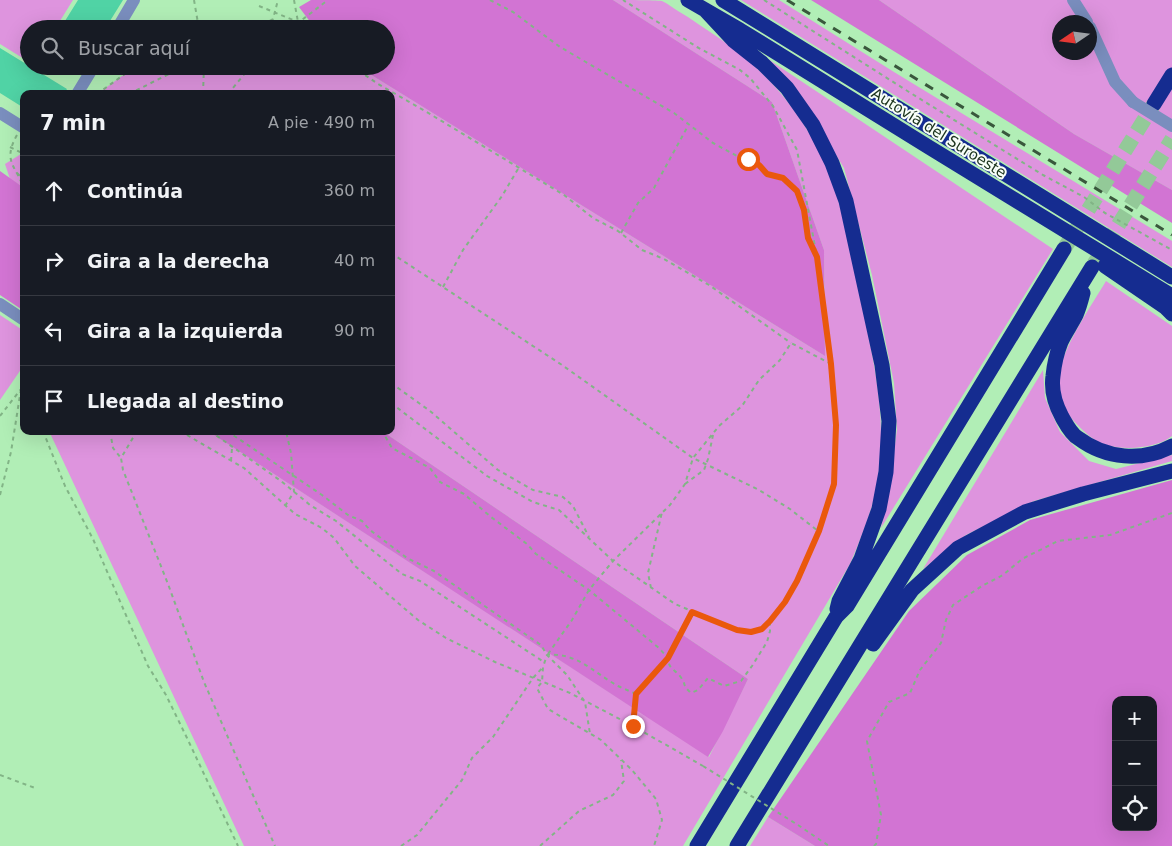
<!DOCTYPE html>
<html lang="es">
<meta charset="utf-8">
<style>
body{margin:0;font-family:"DejaVu Sans",sans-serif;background:#242831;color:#f1f3f6}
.controls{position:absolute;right:15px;bottom:15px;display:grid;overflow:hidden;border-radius:10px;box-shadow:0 5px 20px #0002}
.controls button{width:45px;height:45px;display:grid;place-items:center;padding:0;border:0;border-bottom:1px solid #363941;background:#171b24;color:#f1f3f6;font:25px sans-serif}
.compass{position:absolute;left:1052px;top:15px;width:45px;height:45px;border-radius:50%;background:#171b24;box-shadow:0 5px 20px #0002;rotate:257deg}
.stop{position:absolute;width:15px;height:15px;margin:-11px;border:4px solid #ea580c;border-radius:50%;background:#fff}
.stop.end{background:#ea580c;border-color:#fff;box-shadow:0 1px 5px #0008}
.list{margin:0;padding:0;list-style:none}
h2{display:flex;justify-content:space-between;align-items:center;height:65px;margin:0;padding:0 20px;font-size:21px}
h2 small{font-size:16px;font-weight:400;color:#9ea1a6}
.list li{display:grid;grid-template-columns:32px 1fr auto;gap:15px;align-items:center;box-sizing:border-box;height:70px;padding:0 20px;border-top:1px solid #363941}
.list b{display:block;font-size:19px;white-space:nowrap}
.list em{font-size:16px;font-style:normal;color:#9ea1a6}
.icon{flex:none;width:28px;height:28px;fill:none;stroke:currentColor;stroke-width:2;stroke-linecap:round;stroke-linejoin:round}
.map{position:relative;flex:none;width:1172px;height:846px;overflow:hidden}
.search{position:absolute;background:#171b24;box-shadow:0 5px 20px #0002;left:20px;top:20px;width:375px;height:55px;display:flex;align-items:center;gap:12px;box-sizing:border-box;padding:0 18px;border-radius:28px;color:#9ea1a6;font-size:19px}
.panel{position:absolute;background:#171b24;box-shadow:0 5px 20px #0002;left:20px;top:90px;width:375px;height:345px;border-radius:10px}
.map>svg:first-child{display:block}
.green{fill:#de94de;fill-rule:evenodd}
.forest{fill:#d274d3;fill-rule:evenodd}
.building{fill:#50d3a5}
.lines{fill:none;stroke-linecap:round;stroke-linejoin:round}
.highway-tunnel{stroke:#93c998;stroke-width:15;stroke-dasharray:15 8;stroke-linecap:butt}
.path{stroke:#82b486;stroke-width:2;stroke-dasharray:4 4;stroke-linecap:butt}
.minor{stroke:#7a8ebe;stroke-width:12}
.highway{stroke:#152c90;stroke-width:15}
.rail{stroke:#39583c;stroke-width:3;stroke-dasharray:9 9;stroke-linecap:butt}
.path-bridge{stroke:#82b486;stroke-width:2;stroke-dasharray:4 4;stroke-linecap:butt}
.minor-bridge{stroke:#7a8ebe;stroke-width:12}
.route{stroke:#ea580c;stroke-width:6}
.labels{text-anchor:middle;stroke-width:4;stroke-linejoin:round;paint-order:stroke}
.street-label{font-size:15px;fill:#1c341e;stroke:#f9fff9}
</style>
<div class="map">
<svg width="1172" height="846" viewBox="0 0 1172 846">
<rect width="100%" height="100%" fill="#b1eeb6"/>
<path class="green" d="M0,0H73L55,29H29V62L0,44Z
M613,0C624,0 654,0 662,1C667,3 673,8 678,11C692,19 705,29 719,38C775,76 819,133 838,199C848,235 855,272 863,309C874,362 886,416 879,470C876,503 863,533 850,564L683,846H244L49,431H208L709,757L748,679L382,431H391V94H97L136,66H361L373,76L825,356L824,250L772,102Z
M741,0H779L894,72L1172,241V267Z
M879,0H1172V190L1074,134ZM1060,22H1090V52H1060Z
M744,43L1053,249L881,528L889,491L897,429L894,383L872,275L844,168L791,82Z
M21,154H24V188L10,179L5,164Z
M1106,281L1172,326V436C1155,450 1113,452 1095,440C1082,431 1063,412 1059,396C1058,389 1059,380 1060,373C1062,348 1093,303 1106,281Z
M0,315L24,331V365L0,400Z
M1043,370L1045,398L1060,432L1089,461L1116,469L1172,455V461L1034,501L966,535L923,569Z
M768,817L815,846H750Z"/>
<path class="forest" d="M311,0H613L772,102L824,250L825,356L373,76L361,66H386V29H317L311,23L299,7Z
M811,0H879L1074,134L1172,190V223Z
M0,171L24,188V311L0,295Z
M208,431H382L748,679L723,731L708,757Z
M1172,480V846H815L768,817L909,611L967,555L1030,520ZM1116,700H1153V827H1116Z"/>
<path class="building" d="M78,0H123L105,29H60Z
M0,48L67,89L64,94H24V108L0,93Z"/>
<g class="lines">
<path class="highway-tunnel" d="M1064,249L1154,104
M1094,264L1172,139"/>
<path class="path" d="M194,0L199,29
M294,0L298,22
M490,0L513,12L560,47L674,113L713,143L737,156L754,161L767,174L783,178L797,191L802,201L808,238L816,255
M764,0L909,92L1043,175L1084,197L1105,213L1172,250
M259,6L303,24L308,29
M256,29L273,19L278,0
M290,29L328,0
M352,66L378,84L425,111L564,195L593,218L618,231L642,250L664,259L709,285L791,343
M97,94L136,66
M129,94L169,74L179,66
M203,94L204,66
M228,94L251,66
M17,135C0,165 21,168 24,193
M10,147L24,154
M17,173L24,180
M621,233L638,203L654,188L689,124
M391,253L562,365L693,458L759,490L790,509L818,531
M443,287L463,250L502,196L518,169
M391,383L430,411L498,470L533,490L563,497L573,506L589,537
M391,403L487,476L533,502L559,510L613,561L675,604L737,630L751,632L762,629L770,621L785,602L797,581L819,531L834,484L836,425L819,268L797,150L773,106L750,78L740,70L697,47L623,0
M0,416L21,389L24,393
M43,431L65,486L93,539L148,666L166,695L187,738L238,846
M110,431L113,448L121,458
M137,431L121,458L123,470L168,584L204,682L275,846
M180,431L244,468L295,514L322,528L334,538L355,566L418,620L446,638L495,662L570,693L633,726L703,766
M210,431L281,481L310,505L336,521L402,574L420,581L544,662
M227,431L322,495L348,515L362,521L370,530L407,558L434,571L541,645L547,655L567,675L585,702L590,734
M380,431L385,436L392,448L430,468L440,482L464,494L491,517L527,544L536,554L589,590L659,648L668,658C668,670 677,670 682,679C686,686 683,686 691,693L698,690L708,678L724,686L741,681L752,666L767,642L770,631V621
M231,461L232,448
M685,484L704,470L708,459L713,435
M0,495L11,452L21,389L24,385
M285,506L294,492L291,453L286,431
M651,588L648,573L662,512
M548,654L572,620L589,590L613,561L670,505L685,484L693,458L719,426L742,406L759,380L780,360L791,343L831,364
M636,694C630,691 624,689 618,686C594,673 577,652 547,655L543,667L542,682L537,688L548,709L601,740L632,770L656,799L662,820L654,846
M633,726L636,694L668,658L686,627L692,612
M0,775L35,788
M798,825L829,846
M401,846L417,835L462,780L472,758L493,737L533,678L543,667
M540,846L579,811L613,795L624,781L621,760
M874,846L876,844L881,815L867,741L889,702L910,693L920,670L941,643L946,620L953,605L982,586L1003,575L1022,559L1058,541L1110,535L1172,513"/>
<path class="minor" d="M1073,0L1087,22
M1090,27L1115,82L1133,102
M117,29L134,0
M77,94L94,66
M0,113L24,128
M0,304L24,320"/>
<path class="highway" d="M688,0L740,30L927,146L1172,296
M723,0L1172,277
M706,11L733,40L762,63L787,88L813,125L832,163L846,201L882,365L889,421L886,472L879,509L861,559L839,601L837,609
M1154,104L1172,75
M1105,266L1165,307L1172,314
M1083,293C1081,301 1079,308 1076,315C1071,325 1065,333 1061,342C1057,352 1054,366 1053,376C1051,390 1055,404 1062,417C1066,424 1071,434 1078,438C1106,459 1142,462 1172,446
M873,644L912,590L958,548L1025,512L1083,494L1172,471
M697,846L836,617L847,606L1064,249
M737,846L1092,267"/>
<path class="rail" d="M787,0L1172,235"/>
<path class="path-bridge" d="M703,766L798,825"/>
<path class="minor-bridge" d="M1133,102L1172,126"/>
</g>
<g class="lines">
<path class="route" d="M633,726L636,694L668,658L692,612L737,630L751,632L762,629L770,621L785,602L797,581L819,531L834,484L836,425L831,364L817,257L808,238L804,210L797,191L783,178L767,174L759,165L754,161L748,159"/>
</g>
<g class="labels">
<g class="street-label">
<text transform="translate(939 133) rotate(32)" y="5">Autovía del Suroeste</text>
</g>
</g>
</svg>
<div class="controls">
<button>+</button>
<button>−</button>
<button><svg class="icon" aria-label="locate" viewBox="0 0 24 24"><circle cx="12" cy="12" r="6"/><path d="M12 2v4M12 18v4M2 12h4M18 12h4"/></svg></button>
</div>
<svg class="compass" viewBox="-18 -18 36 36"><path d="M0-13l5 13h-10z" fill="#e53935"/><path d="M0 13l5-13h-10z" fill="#9ea1a6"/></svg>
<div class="stop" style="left:748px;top:159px"></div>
<div class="stop end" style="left:633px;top:726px"></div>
<div class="search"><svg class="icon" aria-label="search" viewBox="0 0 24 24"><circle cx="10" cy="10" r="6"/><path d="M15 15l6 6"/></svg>Buscar aquí</div>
<section class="panel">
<h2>7 min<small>A pie · 490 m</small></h2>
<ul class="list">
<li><svg class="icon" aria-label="ahead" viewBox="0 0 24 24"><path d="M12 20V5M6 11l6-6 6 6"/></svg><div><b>Continúa</b></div><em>360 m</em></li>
<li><svg class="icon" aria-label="right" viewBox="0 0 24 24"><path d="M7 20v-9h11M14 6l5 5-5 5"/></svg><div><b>Gira a la derecha</b></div><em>40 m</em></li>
<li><svg class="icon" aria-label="left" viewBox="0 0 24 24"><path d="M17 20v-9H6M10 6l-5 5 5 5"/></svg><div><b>Gira a la izquierda</b></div><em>90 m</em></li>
<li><svg class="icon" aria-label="arrive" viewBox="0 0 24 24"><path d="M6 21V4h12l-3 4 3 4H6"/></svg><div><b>Llegada al destino</b></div></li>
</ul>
</section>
</div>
